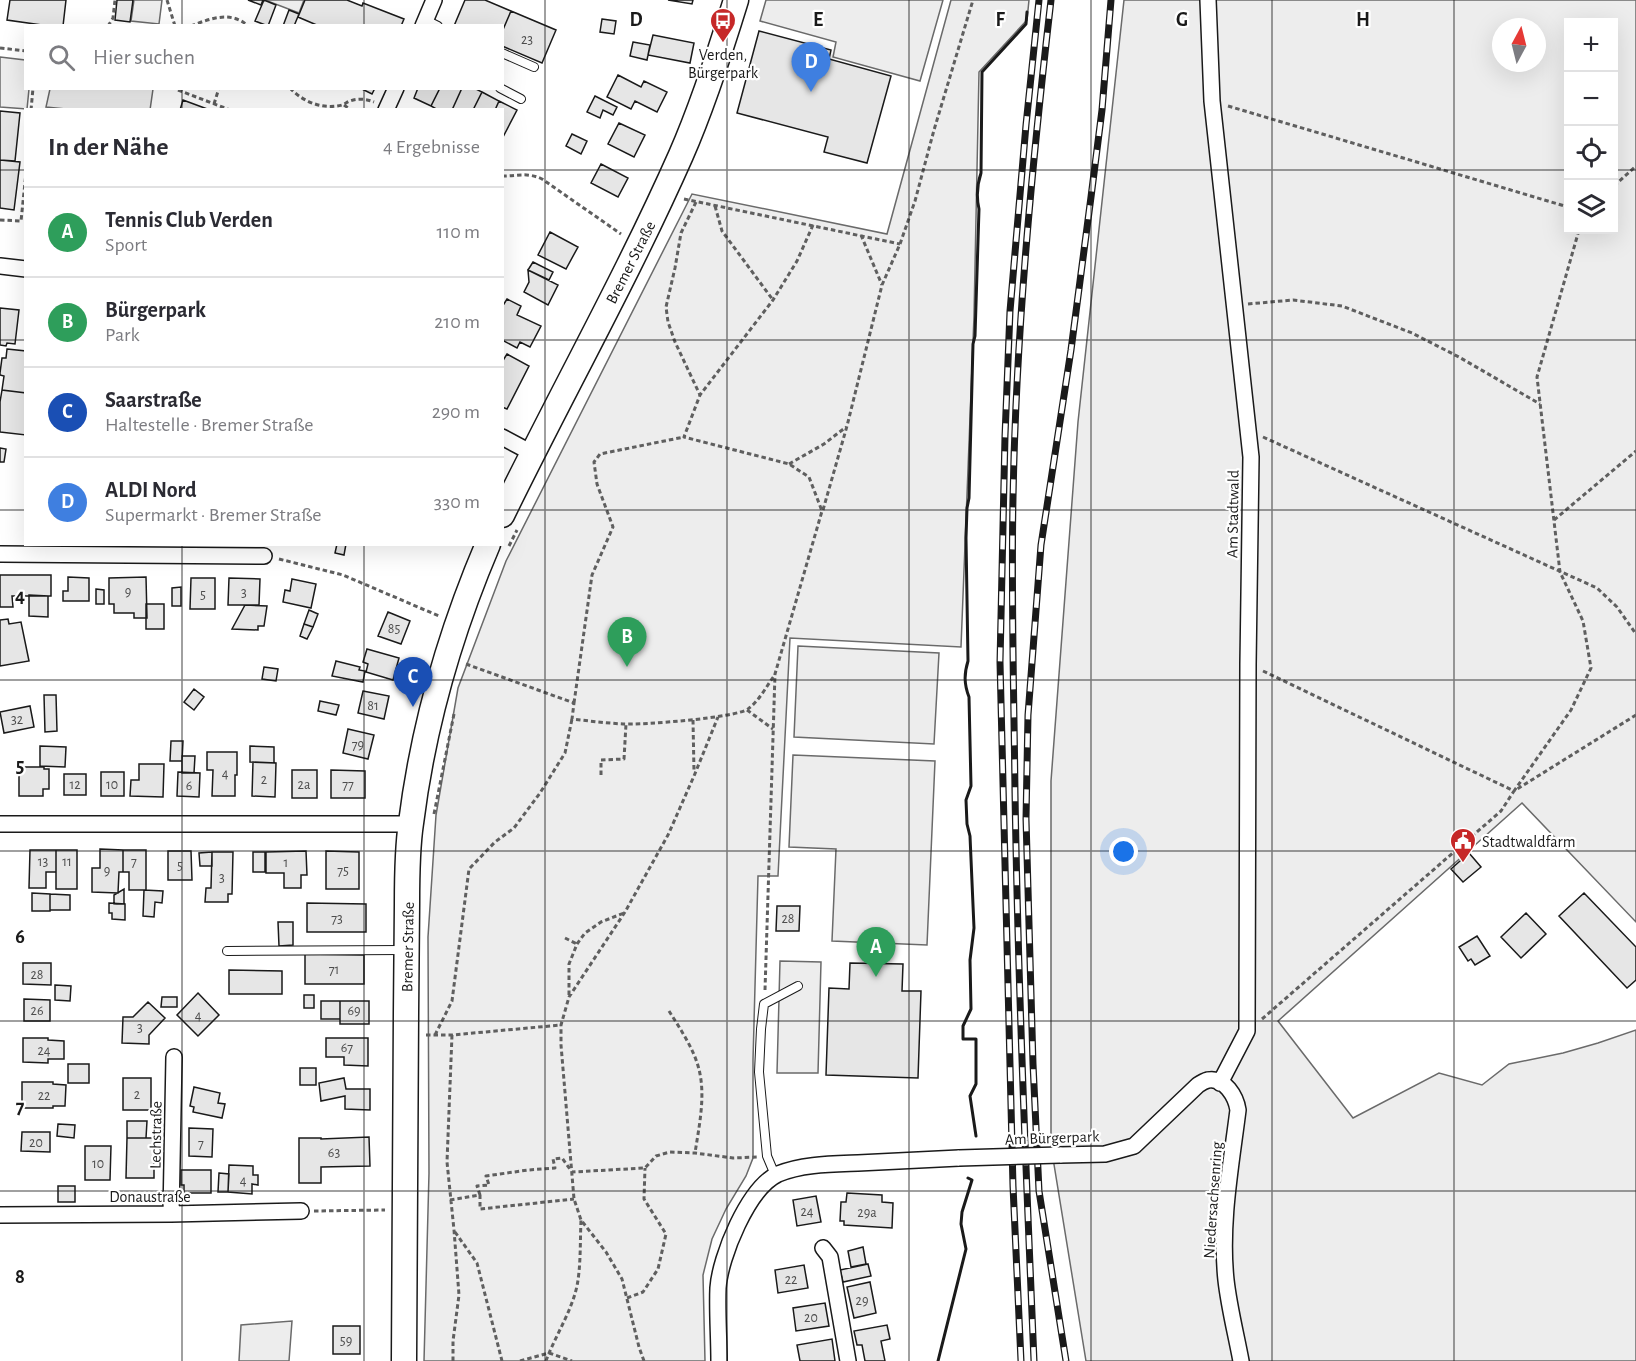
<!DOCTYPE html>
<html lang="de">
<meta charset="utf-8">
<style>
body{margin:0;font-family:"Alegreya Sans",sans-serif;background:#f7f7f7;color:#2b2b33}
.controls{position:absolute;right:18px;top:18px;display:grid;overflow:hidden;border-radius:0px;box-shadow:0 6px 24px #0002}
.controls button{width:54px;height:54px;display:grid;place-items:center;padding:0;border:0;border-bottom:2px solid #e1e1e2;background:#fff;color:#2b2b33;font:30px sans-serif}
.compass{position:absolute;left:1492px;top:18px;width:54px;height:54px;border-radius:50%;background:#fff;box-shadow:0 6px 24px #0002;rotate:7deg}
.you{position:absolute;left:1124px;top:852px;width:21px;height:21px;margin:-15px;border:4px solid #fff;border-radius:50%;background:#1a73e8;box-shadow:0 0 0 9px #1a73e833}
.badge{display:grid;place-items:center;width:39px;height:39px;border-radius:50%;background:#0b8043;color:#fff;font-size:20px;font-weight:700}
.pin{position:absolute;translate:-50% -50px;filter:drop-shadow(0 2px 3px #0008)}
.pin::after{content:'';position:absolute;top:32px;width:21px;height:18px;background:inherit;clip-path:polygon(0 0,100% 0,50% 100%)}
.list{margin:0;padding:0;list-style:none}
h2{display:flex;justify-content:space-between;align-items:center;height:78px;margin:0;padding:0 24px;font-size:26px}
h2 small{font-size:20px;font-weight:400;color:#7c7c81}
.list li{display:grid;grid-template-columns:39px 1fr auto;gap:18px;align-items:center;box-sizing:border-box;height:90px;padding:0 24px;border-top:2px solid #e1e1e2}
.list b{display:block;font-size:22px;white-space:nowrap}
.list p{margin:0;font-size:20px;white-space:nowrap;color:#7c7c81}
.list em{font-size:20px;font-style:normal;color:#7c7c81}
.icon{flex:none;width:33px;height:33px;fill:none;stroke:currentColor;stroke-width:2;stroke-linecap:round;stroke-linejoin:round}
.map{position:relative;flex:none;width:1636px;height:1361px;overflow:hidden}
.search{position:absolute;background:#fff;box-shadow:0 6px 24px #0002;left:24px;top:24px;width:480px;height:66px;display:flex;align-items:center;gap:15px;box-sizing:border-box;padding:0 21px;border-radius:0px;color:#7c7c81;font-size:22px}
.panel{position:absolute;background:#fff;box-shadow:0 6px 24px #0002;left:24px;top:108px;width:480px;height:438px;border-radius:0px}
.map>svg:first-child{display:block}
.built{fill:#ededed;stroke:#6a6a6a;stroke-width:1.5;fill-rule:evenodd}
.building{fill:#e6e6e6;stroke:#1a1a1a;stroke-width:1.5}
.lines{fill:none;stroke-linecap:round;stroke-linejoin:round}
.service-casing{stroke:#1a1a1a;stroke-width:10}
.minor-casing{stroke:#1a1a1a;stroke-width:18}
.primary-casing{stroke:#1a1a1a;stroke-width:27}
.path{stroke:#5f5f5f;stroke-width:3;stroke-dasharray:4.5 3;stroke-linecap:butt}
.service{stroke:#fff;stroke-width:8}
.minor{stroke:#fff;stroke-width:15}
.primary{stroke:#fff;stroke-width:24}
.rail-casing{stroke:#1a1a1a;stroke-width:7}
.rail{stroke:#fff;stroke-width:4.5;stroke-dasharray:14;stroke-linecap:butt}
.minor-bridge-casing{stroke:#1a1a1a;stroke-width:18;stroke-linecap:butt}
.minor-bridge{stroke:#fff;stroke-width:15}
.wall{stroke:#1a1a1a;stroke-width:3}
.grid{fill:none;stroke:#1a1a1a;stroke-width:1.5;stroke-opacity:0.55}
.labels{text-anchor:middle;stroke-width:4.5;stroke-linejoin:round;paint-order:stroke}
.number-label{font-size:14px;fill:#4d4d4d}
.poi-label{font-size:16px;fill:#1a1a1a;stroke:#fff}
.street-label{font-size:16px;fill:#1a1a1a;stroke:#fff}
.grid-label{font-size:20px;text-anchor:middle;font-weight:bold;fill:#1a1a1a;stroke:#fff;stroke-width:4.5;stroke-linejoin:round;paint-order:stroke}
</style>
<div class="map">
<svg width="1636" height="1361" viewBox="0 0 1636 1361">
<rect width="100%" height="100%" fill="#fff"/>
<path class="built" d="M134,0H162L159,24L131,21Z
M265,0H304L299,13Z
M766,0H943L920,81L833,57L836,42L760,21Z
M951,0H1029L1027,20L979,72L974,316L961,647L790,638L778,876H758L753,1060V1158L746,1176L726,1209L712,1239L703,1275L705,1361H424L429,1173L428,937L436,815L458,688L506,561L692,194L887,234Z
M1124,0H1636V922L1522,803L1278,1021L1353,1118L1439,1073L1482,1085L1509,1064L1563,1053L1598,1043L1636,1030V1361H1086L1051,1146V781L1078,422ZM1568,22H1614V230H1568ZM1501,27H1537V63H1501Z
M0,57L25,60L26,88L29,89L27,109L0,107Z
M50,89V88L153,89L150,110H76L46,107Z
M798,646L939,653L934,744L794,737Z
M793,755L935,761L927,945L832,941L836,849L789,847Z
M780,961L821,962L818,1073H777Z
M292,1321L289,1361H239L241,1325Z"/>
<path class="building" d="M10,0H66L63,26H49L7,20Z
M117,0H133L130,22L115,20Z
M248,0H263L261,5Z
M264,0L276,5L268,26L255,21Z
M305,0H347L362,6L363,3L404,19L401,26H319L298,17Z
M465,0H485L511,11L502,32V26H454Z
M668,0H693L692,4Z
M289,10L299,14L294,26H283Z
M511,11L556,30L542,63L502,46V32Z
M602,19L616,21L614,34L600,32Z
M759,31L831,50L829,59L891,76L867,163L824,152L828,137L737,113Z
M653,35L694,43L690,63L648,55Z
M633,42L650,45L647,60L630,56Z
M618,75L641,87L644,81L667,92L657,112L635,101L631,109L607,97Z
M360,88H375L372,94Z
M418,88H440L431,106L414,98Z
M440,88H462L452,110H438L431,106Z
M462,88H474L482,92L473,110H452Z
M482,92L499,101L495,110H473Z
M595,96L617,107L613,115L603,110L600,118L587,112Z
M183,100L210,110H180Z
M499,101L517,110L502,139V110H495Z
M0,111L20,113L15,161L0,160Z
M619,123L645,135L634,157L608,144Z
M572,134L587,141L581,154L566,146Z
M0,160L20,162L14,210L0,208Z
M601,164L628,178L618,197L591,183Z
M550,232L578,247L566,269L538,255Z
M533,262L553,272L549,280L528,270Z
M528,270L558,285L548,305L524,292L529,282Z
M507,299L521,306L517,315L541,326L530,347L520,342L517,348L502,340V307Z
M0,308L19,310L15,344L7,343L6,346L0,345Z
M7,349L26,351V393L2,390L4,376L0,375V373L2,358H6Z
M507,354L529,366L507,409L502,407V362Z
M2,390L26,393V435L0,432V402Z
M0,448L6,449L4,462H0Z
M337,544H346L344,555L335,553Z
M0,575H51V596H12L13,607H0Z
M68,577L89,578V601H63V591H68Z
M146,577L147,618H134V613H114V604H109V578Z
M191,578H215V609H190Z
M229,578L260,579L259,605H228Z
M292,579L316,584L311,608L283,602L285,590L290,591Z
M181,587V606H172V588Z
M96,589L104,590V604H96Z
M29,595L48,596V617L29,616Z
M146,604H164V629H146Z
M245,605L267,606L264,626H258V630L232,629Z
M309,610L318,614L313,627L304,624Z
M388,612L410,621L401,644L378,636Z
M8,619L9,624L21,622L29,661L0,666V620Z
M304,624L313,627L307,639L300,636Z
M367,649L399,658L393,680L366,672L368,664L363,662Z
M336,661L360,667L359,670L365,671L363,682L332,676Z
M264,667L278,669L276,681L262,679Z
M194,689L204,697L194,710L184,702Z
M363,691L389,696L384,719L358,713Z
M44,695H56L57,731L45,732Z
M320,701L339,705L336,715L318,711Z
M30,706L34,727L4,733L0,712Z
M348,729L374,735L368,759L343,753Z
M171,741H183L182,761H170Z
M40,746L66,747L65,767L40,766Z
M250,746L274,747V763L250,762Z
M207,752H237V775H235V796H212L213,770H207Z
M182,756H195L194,773H182Z
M253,762L276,763L275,797L252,796Z
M139,764H164L163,797L130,796L131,780H139Z
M19,767H44V769H49V789H43V796H19Z
M292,770H317V798H292Z
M331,770L365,771V798H331Z
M101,772H124V796H101Z
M178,772L200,773L199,797L177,796Z
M64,774H86V795H64Z
M100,849L123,850V872H119L118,893L92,892V868H100Z
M30,850H56V872H46V888H29Z
M56,850H77V889H56Z
M123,850H146V890H129V872H123Z
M168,851H191L192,880H168Z
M306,851L307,875H301V888H284V873H266V852Z
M326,851L359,852V889H326Z
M212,852H233L232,894H228V902H205L206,888H211Z
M212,852V866H200L199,853Z
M253,852H265V872H253Z
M1469,853L1481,867L1463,882L1451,869Z
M124,889V904H114V895Z
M144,890L163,891L162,903L155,902L154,917L143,916Z
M32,893L50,894V911H32Z
M1584,893L1636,947V980L1627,988L1559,916Z
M50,894L70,895V910H50Z
M109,903L125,904V920L112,919V913H109Z
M307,903L366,904V932H307Z
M777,906H800L799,931H776Z
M1526,913L1546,934L1521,958L1501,937Z
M278,922H293V945L279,946Z
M1477,936L1490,956L1475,965L1471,959L1468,961L1459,947Z
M305,954L364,955V984H305Z
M23,963H51V985L23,984Z
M850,963L903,964L902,991H921L918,1078L826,1075L829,988L849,989Z
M229,970L282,971V994H229Z
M55,985L71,986L70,1001L55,1000Z
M198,993L219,1015L198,1036L177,1015Z
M304,995H314V1008H304Z
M162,997H177V1007H161Z
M24,999L50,1000V1021H24Z
M321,1001H340V1019H321Z
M340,1001H369V1024H340Z
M148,1002L165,1018L149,1035V1044L122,1043L123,1017H133Z
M23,1038H48V1040L64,1041V1059H48V1063L23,1062Z
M326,1038H368V1066L344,1065V1057H326Z
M68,1064H89V1083H68Z
M300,1068H316V1085H300Z
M123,1078H151V1110H123Z
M344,1078L346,1089H370V1110L345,1109V1096L321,1101L319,1083Z
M22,1082H53V1084L66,1085L65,1106H53V1108H22Z
M194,1087L220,1093L218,1103L225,1104L222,1118L193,1112L194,1107L190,1106Z
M127,1121H147L146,1138H127Z
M58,1124L75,1125L74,1138L57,1136Z
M189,1128L213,1129L212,1157L189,1156Z
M22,1132H50V1152L21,1151Z
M369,1137L370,1166L321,1167V1183H299V1138H321V1139Z
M127,1138H154V1178H126Z
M85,1146H111L110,1180H85Z
M229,1165L253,1166V1175H258V1185L252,1184V1194L228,1192Z
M181,1170H211V1193H184V1185H181Z
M219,1173L229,1174L228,1192H218Z
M58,1186H75V1202H58Z
M847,1193L882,1195V1202L893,1203L892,1228L844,1225V1221H840L841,1202H846Z
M816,1196L821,1222L797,1226L793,1200Z
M863,1247L866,1264L851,1267L848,1251Z
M868,1264L871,1276L843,1282L840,1270Z
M804,1265L808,1288L778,1293L775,1270Z
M870,1282L876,1313L854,1318L847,1287Z
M825,1303L829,1326L796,1331L793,1308Z
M887,1325L890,1339L881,1341L885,1361H865L862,1345H857L854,1331Z
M333,1326H360V1354H333Z
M832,1339L835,1361H800L797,1345Z"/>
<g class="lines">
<defs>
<path id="service" d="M426,20L438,26
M502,53L534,67
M500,88L521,99
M227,951L405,950
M775,1175L767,1156L759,1072L761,1029L764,1004L798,986"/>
<path id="minor" d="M1208,0L1212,101L1251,457L1248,664L1247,1031L1220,1083
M423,26L434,0
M386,110L396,88
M0,266L26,269
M502,437L532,453
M0,554L264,556
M0,824H410
M1060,1155L1105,1154L1134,1146L1198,1085C1201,1083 1204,1081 1208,1080C1225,1077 1236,1097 1238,1110C1231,1166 1220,1224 1226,1280C1229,1307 1236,1334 1241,1361
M171,1214L174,1057
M0,1215L171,1214L301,1211
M823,1248L830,1257L848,1361
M719,1361C719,1337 717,1312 718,1288C720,1257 748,1188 778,1174C802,1164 832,1164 858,1163C892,1161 925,1160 959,1158"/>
<path id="primary" d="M502,515C561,394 627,277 681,155C703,105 720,52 736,0
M404,1361C404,1245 405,1129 406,1013C406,976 407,940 407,904C407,877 407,849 411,823C423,727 450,633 488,544"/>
</defs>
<use href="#service" class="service-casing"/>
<use href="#minor" class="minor-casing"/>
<use href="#primary" class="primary-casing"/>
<path class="path" d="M167,0L175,26
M108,26L113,18L115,0
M191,26C209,19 231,10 248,26
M0,48L26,51
M290,88C303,102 323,110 342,105C345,104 347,102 350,101C358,98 367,99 374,102
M178,90L230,110
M214,104L219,88
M344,105L351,110
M1228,106L1568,207
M31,110L33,88
M502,176C518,176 527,172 542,179L621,234
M1614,186L1636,166
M684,199L900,244
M696,202L681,233L675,268L666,307L668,322L675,342L700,395
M715,206L722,231L773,300
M0,220L21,221L26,173
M861,235L882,285
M1248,304L1293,300L1342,306L1412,333L1459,357L1540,404
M1263,437L1597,588L1617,607L1636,634
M789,464L824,444L846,427
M823,510L847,426L882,285L900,244L915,201L934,130L973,0
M1554,520L1636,451
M509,546L517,530
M279,559L343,575L439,616
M466,664L574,703L572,719C589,721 606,723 623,724C642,725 735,718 748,709C759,701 766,687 774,676
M1263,671L1514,791L1571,710L1591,668L1583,621L1560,572L1537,377L1579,230
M574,703L592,575L613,527L597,484L594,462L600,454L684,437
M747,710L773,729
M693,720L694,772
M601,775V760L624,759L626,724
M434,814L454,714
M565,938L577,944
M765,990L775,674L822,511L809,477L789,464L684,437L700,395L773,300L797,261L813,225
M569,995V964L577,944L585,933L601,922L624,913
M669,1011C681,1030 696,1052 700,1074C705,1099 699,1127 695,1153
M1262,1019L1501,811L1514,791L1636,715
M426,1035H452L561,1025
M435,1035L452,1001L469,869L495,842L514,828L540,793L565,753L572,719
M452,1035L447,1162L454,1230L459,1295L453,1341V1361
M480,1195L477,1186L489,1185L486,1176L528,1170L555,1168L553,1159L562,1158L572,1172L645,1168L656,1156L670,1152L695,1153L733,1158L757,1157
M450,1200L480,1195V1209L574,1199
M314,1211L385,1210
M455,1232L477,1263L502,1361
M627,1298L643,1292L658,1269L666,1234L644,1199L645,1168
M520,1361L549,1353L572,1361
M546,1361C555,1336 571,1313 577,1286C581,1265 580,1242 581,1220
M644,1361L639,1347L622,1279L606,1252L581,1220L574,1199L561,1045V1025L569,997L625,912L668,835L694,776L718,717"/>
<use href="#service" class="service"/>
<use href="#minor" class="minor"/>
<use href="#primary" class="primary"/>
<defs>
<path id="rail" d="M1021,1361L1013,1186L1000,662L1005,436L1010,311L1026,125L1039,0
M1034,1361C1026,1172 1018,982 1015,793C1014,695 1011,597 1013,498C1016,332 1032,165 1051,0
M1066,1361L1039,1191L1033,1064L1026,819L1028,715L1041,545L1071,350L1091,197L1102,110L1111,0"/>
</defs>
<use href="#rail" class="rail-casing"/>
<use href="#rail" class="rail"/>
<defs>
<path id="minor-bridge" d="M959,1158L1060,1155"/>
</defs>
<use href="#minor-bridge" class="minor-bridge-casing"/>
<use href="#minor-bridge" class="minor-bridge"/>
<path class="wall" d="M976,1136L970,1096L976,1084V1039H963V1026L971,1009L970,960L974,928L970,836L967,824L966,800L971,786L969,697C964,684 964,674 968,661L966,538L967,508L969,498L973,344L975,336L979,209C976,196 977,185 981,173L982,72L1026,24L1027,12
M938,1361L966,1249L961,1224L962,1212L972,1180L968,1178"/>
</g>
<path class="grid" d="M182,0V26M364,0V26M545,0V1361M727,0V1361M909,0V1361M1091,0V1361M1272,0V1361M1454,0V1361M182,88V110M364,88V110M0,170H26M502,170H1568M1614,170H1636M0,340H26M502,340H1636M0,510H26M502,510H1636M182,544V1361M364,544V1361M0,680H1636M0,851H1636M0,1021H1636M0,1191H1636"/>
<defs>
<symbol id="bus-pin" viewBox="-11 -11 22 30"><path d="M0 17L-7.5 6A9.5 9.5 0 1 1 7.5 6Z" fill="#c62828" stroke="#fff"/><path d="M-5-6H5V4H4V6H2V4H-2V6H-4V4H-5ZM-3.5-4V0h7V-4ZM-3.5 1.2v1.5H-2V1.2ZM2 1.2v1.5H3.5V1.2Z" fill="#fff"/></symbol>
<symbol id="civic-pin" viewBox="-11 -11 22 30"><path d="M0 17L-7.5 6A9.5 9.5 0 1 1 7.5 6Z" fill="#c62828" stroke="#fff"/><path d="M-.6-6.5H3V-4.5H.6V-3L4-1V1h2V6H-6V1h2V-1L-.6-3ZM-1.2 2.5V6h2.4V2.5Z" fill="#fff"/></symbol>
</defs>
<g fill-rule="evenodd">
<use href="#bus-pin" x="708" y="6" width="30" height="40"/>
<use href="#civic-pin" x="1448" y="826" width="30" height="40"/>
</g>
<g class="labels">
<g class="number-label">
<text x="527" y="44">23</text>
<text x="128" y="596">9</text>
<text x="244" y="597">3</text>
<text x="203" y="599">5</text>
<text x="394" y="633">85</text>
<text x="373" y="710">81</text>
<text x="17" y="724">32</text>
<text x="358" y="749">79</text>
<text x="225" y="778">4</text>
<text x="264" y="784">2</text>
<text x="75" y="789">12</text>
<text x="112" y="789">10</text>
<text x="304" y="789">2a</text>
<text x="348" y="789">77</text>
<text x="189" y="790">6</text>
<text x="43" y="866">13</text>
<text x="67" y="866">11</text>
<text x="134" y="866">7</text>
<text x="286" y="867">1</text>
<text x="180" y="870">5</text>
<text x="107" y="875">9</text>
<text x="343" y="875">75</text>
<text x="222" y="882">3</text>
<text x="337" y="923">73</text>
<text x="788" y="923">28</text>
<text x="334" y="974">71</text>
<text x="37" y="979">28</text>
<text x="37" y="1015">26</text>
<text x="354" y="1015">69</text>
<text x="198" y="1020">4</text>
<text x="140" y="1032">3</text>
<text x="347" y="1052">67</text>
<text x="44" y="1055">24</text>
<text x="137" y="1099">2</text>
<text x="44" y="1100">22</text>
<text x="36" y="1147">20</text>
<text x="201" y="1148">7</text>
<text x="334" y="1157">63</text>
<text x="98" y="1168">10</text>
<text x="243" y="1185">4</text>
<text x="807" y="1216">24</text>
<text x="867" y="1217">29a</text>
<text x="791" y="1284">22</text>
<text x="862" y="1305">29</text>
<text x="811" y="1322">20</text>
<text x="346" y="1345">59</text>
</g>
<g class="poi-label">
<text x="723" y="60">Verden,<tspan x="723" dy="18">Bürgerpark</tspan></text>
<text x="1482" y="847" text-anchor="start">Stadtwaldfarm</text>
</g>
<g class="street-label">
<text transform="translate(630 262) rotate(-63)" y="6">Bremer Straße</text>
<text transform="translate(1232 514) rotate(-89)" y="6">Am Stadtwald</text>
<text transform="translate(407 947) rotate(-89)" y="6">Bremer Straße</text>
<text transform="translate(155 1135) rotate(-89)" y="6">Lechstraße</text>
<text transform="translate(1052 1137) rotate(-2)" y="6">Am Bürgerpark</text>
<text x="150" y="1202">Donaustraße</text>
<text transform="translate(1212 1200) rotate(-86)" y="6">Niedersachsenring</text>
</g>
</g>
<g class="grid-label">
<text x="636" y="26">D</text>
<text x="818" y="26">E</text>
<text x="1000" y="26">F</text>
<text x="1182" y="26">G</text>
<text x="1363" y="26">H</text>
<text x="20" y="602">4</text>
<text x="20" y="772">5</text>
<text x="20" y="943">6</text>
<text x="20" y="1113">7</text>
<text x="20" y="1283">8</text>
</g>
</svg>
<div class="controls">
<button>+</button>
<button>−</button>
<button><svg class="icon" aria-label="locate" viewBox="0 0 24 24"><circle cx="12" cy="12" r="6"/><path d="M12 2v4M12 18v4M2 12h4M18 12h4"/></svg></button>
<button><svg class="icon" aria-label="layers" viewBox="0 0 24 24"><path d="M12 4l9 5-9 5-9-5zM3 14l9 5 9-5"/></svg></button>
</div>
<svg class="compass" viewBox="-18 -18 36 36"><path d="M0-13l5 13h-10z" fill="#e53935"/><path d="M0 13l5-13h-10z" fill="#7c7c81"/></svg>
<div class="you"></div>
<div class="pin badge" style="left:876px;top:977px;background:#2e9e5b">A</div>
<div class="pin badge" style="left:627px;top:667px;background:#2e9e5b">B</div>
<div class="pin badge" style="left:413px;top:707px;background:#1a4fb4">C</div>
<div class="pin badge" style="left:811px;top:92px;background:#3f7fe0">D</div>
<div class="search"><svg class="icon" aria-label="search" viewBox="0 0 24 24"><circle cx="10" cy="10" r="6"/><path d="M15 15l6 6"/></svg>Hier suchen</div>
<section class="panel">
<h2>In der Nähe<small>4 Ergebnisse</small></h2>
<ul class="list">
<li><span class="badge" style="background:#2e9e5b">A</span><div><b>Tennis Club Verden</b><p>Sport</p></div><em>110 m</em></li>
<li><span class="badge" style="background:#2e9e5b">B</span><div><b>Bürgerpark</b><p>Park</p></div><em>210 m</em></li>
<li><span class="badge" style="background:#1a4fb4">C</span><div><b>Saarstraße</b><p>Haltestelle · Bremer Straße</p></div><em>290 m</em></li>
<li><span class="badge" style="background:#3f7fe0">D</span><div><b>ALDI Nord</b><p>Supermarkt · Bremer Straße</p></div><em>330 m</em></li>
</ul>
</section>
</div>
